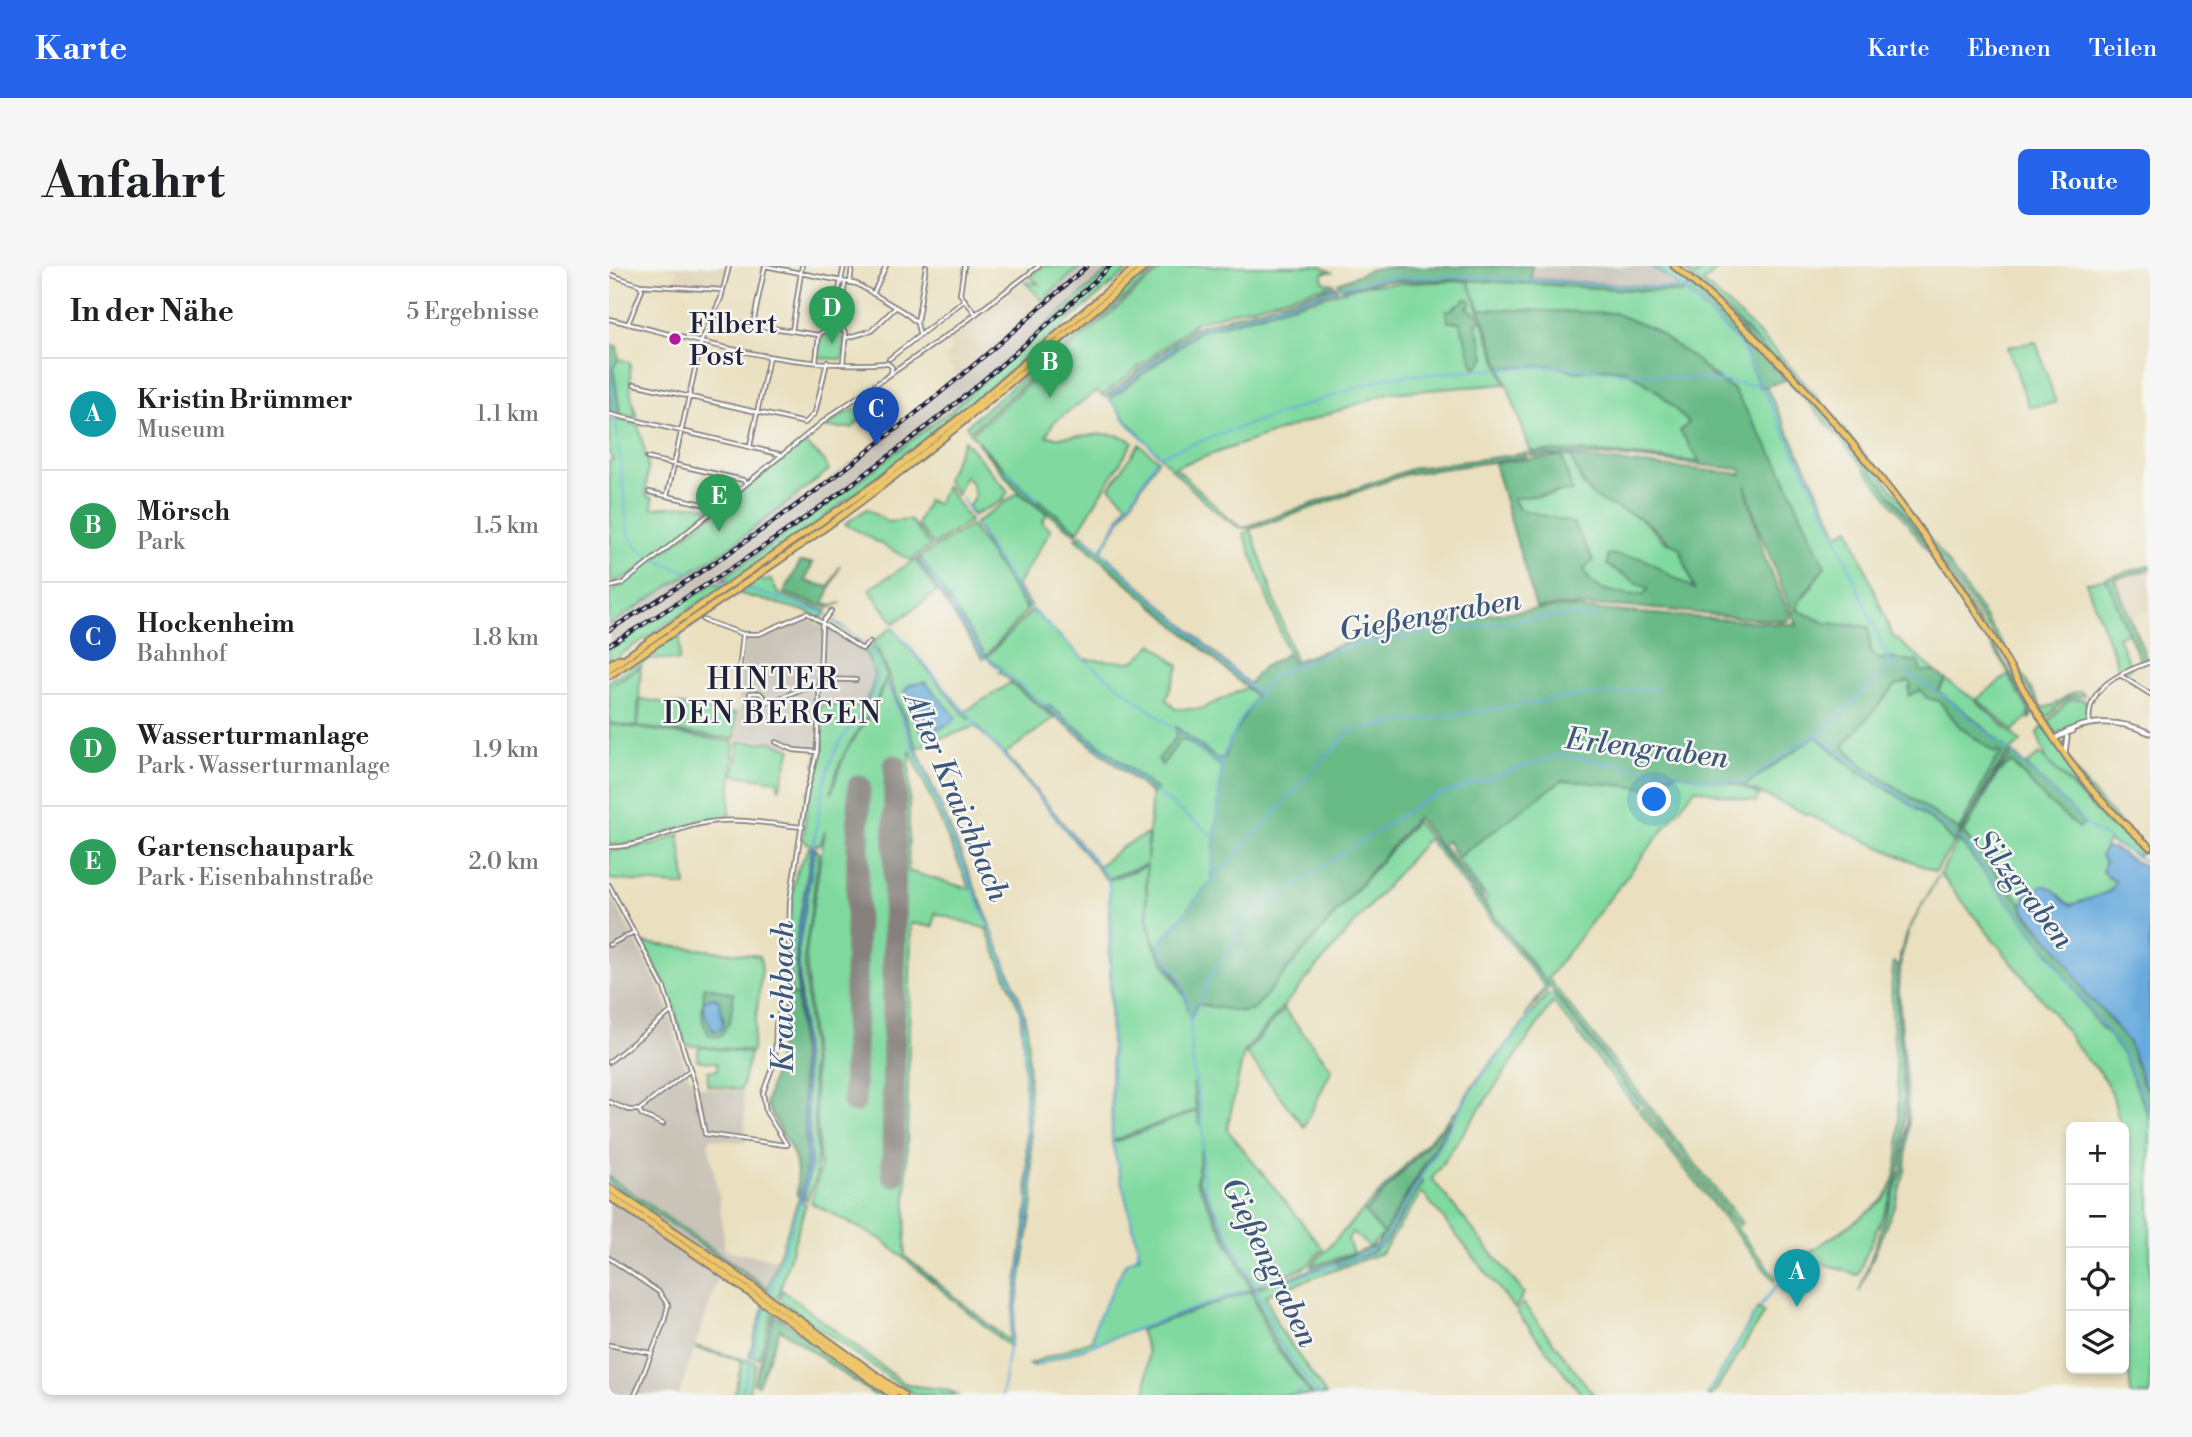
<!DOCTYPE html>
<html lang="de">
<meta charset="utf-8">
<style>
body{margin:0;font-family:"Libre Bodoni",serif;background:#f6f6f6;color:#202124}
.controls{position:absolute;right:21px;bottom:21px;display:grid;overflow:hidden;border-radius:10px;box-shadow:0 4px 10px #0003}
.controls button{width:63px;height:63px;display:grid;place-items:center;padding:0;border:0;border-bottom:2px solid #e0e0e0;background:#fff;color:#202124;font:35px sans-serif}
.you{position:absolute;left:1046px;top:534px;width:24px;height:24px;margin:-18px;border:5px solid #fff;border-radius:50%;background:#1a73e8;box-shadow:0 0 0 10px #1a73e833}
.badge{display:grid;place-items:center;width:46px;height:46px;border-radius:50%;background:#2563eb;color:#fff;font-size:23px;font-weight:700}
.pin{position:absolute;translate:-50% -58px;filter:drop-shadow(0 2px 4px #0008)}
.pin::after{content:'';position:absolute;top:37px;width:24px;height:21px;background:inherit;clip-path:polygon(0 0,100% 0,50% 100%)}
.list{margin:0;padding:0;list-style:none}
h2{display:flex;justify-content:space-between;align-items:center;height:91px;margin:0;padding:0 28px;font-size:30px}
h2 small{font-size:23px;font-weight:400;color:#757577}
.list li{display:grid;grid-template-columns:46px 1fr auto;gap:21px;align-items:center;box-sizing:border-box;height:112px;padding:0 28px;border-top:2px solid #e0e0e0}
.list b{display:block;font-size:26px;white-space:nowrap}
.list p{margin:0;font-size:23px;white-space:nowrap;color:#757577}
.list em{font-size:23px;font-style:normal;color:#757577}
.icon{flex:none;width:38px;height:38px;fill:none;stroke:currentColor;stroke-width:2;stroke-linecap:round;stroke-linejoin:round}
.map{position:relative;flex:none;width:1541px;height:1129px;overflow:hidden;border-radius:10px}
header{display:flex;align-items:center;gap:42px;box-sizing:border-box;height:98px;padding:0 35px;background:#2563eb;color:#fff}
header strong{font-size:33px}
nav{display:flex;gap:38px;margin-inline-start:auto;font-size:24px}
.intro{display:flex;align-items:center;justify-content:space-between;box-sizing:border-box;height:168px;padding:0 42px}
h1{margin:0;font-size:49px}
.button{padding:18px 32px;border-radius:10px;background:#2563eb;color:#fff;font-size:24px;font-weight:700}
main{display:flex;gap:42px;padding:0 42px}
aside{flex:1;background:#fff;border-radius:10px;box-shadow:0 4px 10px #0003}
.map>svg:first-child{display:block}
.built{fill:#e0d2b5}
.industrial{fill:#c9c3b8}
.green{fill:#80da9f;stroke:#517e6d;stroke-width:2;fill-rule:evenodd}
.forest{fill:#68ba86;stroke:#456e60;stroke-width:2;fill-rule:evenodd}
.water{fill:#68aadd;stroke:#45668c;stroke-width:2}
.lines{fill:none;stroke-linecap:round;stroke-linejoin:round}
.stream{stroke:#68aadd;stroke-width:2}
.runway{stroke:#86817d;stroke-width:23}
.minor-casing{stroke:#86817d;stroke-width:6}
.tertiary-casing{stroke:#86817d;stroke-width:7}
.primary-casing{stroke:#86817d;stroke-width:9}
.trunk-casing{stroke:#86817d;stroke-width:9}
.motorway-casing{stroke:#86817d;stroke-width:10}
.minor{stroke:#fff;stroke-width:2.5}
.tertiary{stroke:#fff;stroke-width:3.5}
.primary{stroke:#eec569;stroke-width:5}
.trunk{stroke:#eec569;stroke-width:5}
.motorway{stroke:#eec569;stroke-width:6}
.rail-casing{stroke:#22223b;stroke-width:4.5}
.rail{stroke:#f6f6f2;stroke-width:2;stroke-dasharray:5;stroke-linecap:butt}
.poi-dot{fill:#b5179e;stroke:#f6f6f2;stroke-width:2.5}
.labels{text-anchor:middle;stroke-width:5;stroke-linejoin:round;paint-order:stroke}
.poi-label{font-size:28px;fill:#22223b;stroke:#f6f6f2;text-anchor:start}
.water-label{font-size:30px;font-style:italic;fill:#3e587c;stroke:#f6f6f2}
.neighbourhood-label{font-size:30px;letter-spacing:2px;fill:#22223b;stroke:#f6f6f2}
</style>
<header>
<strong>Karte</strong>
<nav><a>Karte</a><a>Ebenen</a><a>Teilen</a></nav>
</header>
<div class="intro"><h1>Anfahrt</h1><a class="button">Route</a></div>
<main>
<aside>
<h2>In der Nähe<small>5 Ergebnisse</small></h2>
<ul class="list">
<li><span class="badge" style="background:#0f9aa8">A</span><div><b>Kristin Brümmer</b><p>Museum</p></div><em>1.1 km</em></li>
<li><span class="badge" style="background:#2e9e5b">B</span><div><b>Mörsch</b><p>Park</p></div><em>1.5 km</em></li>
<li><span class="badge" style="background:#1a4fb4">C</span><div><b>Hockenheim</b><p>Bahnhof</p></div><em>1.8 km</em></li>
<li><span class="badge" style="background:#2e9e5b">D</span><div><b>Wasserturmanlage</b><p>Park · Wasserturmanlage</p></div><em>1.9 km</em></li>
<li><span class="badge" style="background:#2e9e5b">E</span><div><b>Gartenschaupark</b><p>Park · Eisenbahnstraße</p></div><em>2.0 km</em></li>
</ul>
</aside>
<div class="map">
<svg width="1541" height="1129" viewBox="0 0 1541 1129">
<rect width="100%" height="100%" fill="#f6f6f2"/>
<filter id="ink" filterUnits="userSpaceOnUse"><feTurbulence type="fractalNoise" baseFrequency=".0143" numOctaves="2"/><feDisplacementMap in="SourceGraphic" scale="14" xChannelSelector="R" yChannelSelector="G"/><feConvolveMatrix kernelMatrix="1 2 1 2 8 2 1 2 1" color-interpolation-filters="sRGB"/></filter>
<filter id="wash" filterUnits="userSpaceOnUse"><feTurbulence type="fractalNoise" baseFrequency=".00686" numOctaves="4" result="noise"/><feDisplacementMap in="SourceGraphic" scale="28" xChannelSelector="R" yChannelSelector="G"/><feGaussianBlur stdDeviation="1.57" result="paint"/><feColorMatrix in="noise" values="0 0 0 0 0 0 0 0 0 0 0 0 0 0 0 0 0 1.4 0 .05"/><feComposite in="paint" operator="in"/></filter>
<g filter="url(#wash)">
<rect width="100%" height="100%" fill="#eae0bf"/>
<path class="built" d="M50,0H119L114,21L66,18L68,3Z
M416,16L433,34L348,110L335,93L342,83V71Z
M1541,303V345L1521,353L1506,313Z"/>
<path class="industrial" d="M472,0H504L392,101L255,211L110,315L0,382V359L118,283L191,225L193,228L190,234L251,189L319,136Z
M919,0H1042L1074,23L922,13Z
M197,351L214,361L219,360L255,385L263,396L265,406L262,426L253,441L209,439L207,485L150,473H128L134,371L150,373Z
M0,625L55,730L79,809L91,821L134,826L137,877L102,872L99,876L110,930L116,984L169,994L160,1023L121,996L109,1013L70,1129H0Z"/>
<path class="green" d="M434,0H472L433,34L416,16L430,18L420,10Z
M504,0H524L347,150L342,144Z
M544,0H552L361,165L357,160Z
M556,0H712L722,6H715L713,12L715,16L725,18L587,56L493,130L488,125L445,156L437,170C465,176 500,159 524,176L469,265L418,225L362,168Z
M1042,0H1060C1210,114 1329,286 1426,445L1421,452V442C1332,291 1213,134 1081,19L1075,24L1131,77L1152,122L1157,121L1230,268L1240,262L1283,369L1326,405H1312L1284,391L1269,393L1262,385L1258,361L1216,357L1188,344L1191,334L1204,320L1189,243L1171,201L1125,124L1043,63L1004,47L871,43L858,14L1073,27L1074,23Z
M1069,0L1086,10L1097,0H1112L1094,17C1151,63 1201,122 1248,179C1316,262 1378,349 1433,441C1449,443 1457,424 1473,426L1475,429L1458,432L1437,452C1371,344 1297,243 1214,147C1168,95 1123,45 1069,0Z
M853,15L860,16L872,52L847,38L842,44L851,56L865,101L876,92L867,55L873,54L896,118L780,127L566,201L619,252L634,262C614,262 516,155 501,133L590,66L756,19Z
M223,59L229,60L236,68L234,93L208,92L211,70Z
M1427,76L1447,137L1420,141L1399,81Z
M10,93L21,96L22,129L28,152L11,148L4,102L5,97Z
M943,99L967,106L994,102L1017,104L1048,125L1081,158L1071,165L1092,196L970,185L922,186L892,102Z
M252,140L258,143V157L254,151L243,162H217L231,150Z
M339,146L345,152L206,258L124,315L113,313L230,230Z
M0,152L29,159L39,197L37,230L44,232L43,242L87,239L101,242C77,262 32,311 2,316L0,195L4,194L0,187Z
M355,174L399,225L393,235L365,249L359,241L366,230L363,217L356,210L348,229L337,214Z
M195,177L213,192L220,204L118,283L0,359V328Z
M530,178L549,194L492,285L518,238L501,221Z
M953,190L962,191L974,220L1034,254L1054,274L1071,282L1085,324L998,299L1039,323L1035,329C1012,328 983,328 974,303L984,294L964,257L910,243L903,231L938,230L962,224Z
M337,220L361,255L325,279L308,259L319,234L328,238Z
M409,227L438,248L433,256L442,264L408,320L422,340L419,343L388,298L366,257Z
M258,243L278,256L301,254L322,280L301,294L236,258Z
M362,259L418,344L377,390L311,291Z
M642,264L686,394L677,382L635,268Z
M306,294L328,326L285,357L260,323Z
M151,311L156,316L161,313L170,328L218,345L211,353L200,346L128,327Z
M1497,312L1519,367L1509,371L1522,402L1512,407L1477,317Z
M105,317L116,320L0,396V382Z
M423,344L475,393L520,396L527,394L544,378L570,400L557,433L566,443H592L637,422L647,430L621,475L615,493L607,492L567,461V472L550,493L553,498L571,475L577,474L613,501L602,616L549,678L575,723L581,754L588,738L634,746L644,744L807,555L820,571L635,786L618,863L714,983L697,1001L644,1022L589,914L592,884L587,915L642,1023L426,1100L420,1098L483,1074L486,1059L517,996L531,990L503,877L588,845L591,859L584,817L587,844L503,875L500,614L538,600V653L544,678L574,729C567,706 548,690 542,667C531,623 542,572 542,527L547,524L439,439L436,442L390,406L392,403L378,391Z
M100,347L71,369L70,395L42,392L4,418L32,401L28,461L0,457V415Z
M283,361L360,454L357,445L401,417L445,452L396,488L490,600L513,581L538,568V598L497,613L395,489L366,460L308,482L271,387L264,376Z
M260,378L269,387L278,411C271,420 270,431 264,441C245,473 229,489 222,528L236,486L265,443L278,412L382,660L378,663L326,647L324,661L302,657L296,990L400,1075L419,937L415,786L411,745L378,665H383L412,736L418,762L424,936L401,1081L272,973L202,937L211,904L197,686L216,565L211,579L199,578L194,573L199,525H202L209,500L206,499L210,487L211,439L253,441C268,417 269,407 254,383ZM301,484L361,623L299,605Z
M1399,409L1420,445L1419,451L1404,465L1368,433Z
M1337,414L1365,433L1412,476L1401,486L1364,452L1328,425Z
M1299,415L1303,418L1299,423L1313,424L1318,432L1331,435L1351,461L1387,487L1392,486V491L1376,513L1351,565L1255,500L1234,480L1286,420Z
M31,433L127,447L126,473L29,461Z
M1473,433L1479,439L1477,455L1447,468L1439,455L1460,434Z
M0,458L125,476L120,550L83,558L27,577L0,579Z
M1435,460L1488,533L1541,587L1496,551L1438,495L1428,467Z
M1206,470L1245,503L1297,535L1332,562L1345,577L1326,606L1135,520Z
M130,476H163L182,483L170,524L168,515L125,509Z
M1431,488L1497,556L1534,583L1529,590L1499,575L1493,587L1498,611L1506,615V620C1499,628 1469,642 1459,638C1453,636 1444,625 1438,620L1421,625L1413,638L1354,568L1388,509L1395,501L1403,497C1426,520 1444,547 1475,557L1416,499Z
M1066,507L1129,519L1150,529L1147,536L1086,523L939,712L1133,957L1130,960L876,638L878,632L848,592L953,514L1039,522L1050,508L1063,510Z
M70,568L77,620L0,613V585L43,579Z
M823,573L940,721L916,751L936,721L820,574Z
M1350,574L1437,683L1489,758L1504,773L1514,788L1541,854V1129H1522L1518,1080L1515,861H1512L1503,827L1491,806L1477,793L1447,751L1331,608Z
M200,581H203L187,676L188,730L182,727C182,687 177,644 188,605C191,596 197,591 200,581Z
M206,582L210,588L195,692L208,887L207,912L198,934L195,933L202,899L189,686Z
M1329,610L1300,664L1292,693L1290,725L1300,855L1296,904L1286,938L1250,1026L1293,903L1298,857L1289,736L1291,687L1299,665Z
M34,677L151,690L153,704L143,785L76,779L61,729Z
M1285,696L1288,698C1283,764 1302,831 1291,897C1284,936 1262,972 1249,1009L1193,991C1212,978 1263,947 1276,931C1308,893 1274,749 1285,696Z
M939,728H944L1030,837L1028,842L944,736L823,913L915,1027L906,1043L813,926L773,987L657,1029L669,1060L717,1129H704L664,1073L644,1024L727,995L729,999L762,987L775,977L814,917L809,913L863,820Z
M675,743L723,803L695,861L637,787Z
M90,781L141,787L132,824L98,819L99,805L108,804V797L88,794Z
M1033,842L1167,1012L1165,1015L1030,845Z
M847,845L756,947L775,968L760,981L743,966L739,974L744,987L701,1001Z
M0,911L159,1022L189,934L197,938L150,1092L140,1090L159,1025L0,916Z
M173,1024L295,1117C315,1125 331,1118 349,1129H308L299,1125L171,1034Z
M642,1025L661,1073L702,1129H537L539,1087L531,1064Z
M914,1037L985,1129H973L908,1046Z
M1149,1042L1155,1047L1104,1129H1098Z
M89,1081L147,1097L139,1129H125L133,1095L87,1082Z"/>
<path class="forest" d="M923,0L922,13L1074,23L1081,19L1134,67L1177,114L1152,122L1131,77L1075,24L1074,27L858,14L772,15L733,23L729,17L763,3L785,1Z
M727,20L729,24L587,66L503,130L497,131L584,62Z
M857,33L861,34V40L857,42L867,47L873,54L867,56L876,92L868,101H865L851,56H839L837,44H842Z
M871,43L1005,47L1044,63L1091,97L1104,111L1125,124L1171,201L1216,301L1191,334L1188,344L1216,357L1259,361L1262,385L1269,393C1283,393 1294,392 1309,396L1312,405H1326L1337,414L1329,425L1364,452L1401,486L1384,508L1345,577L1332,562L1297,535L1246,503L1207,470L1135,520L1066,507L1063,510L1050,508L1039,522L953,514L848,592L838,575L833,578L873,628L874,636L808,551L644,744L634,746L588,738L581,754L575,723L549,678L602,616L613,501L577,474L571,475L553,499L549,493L567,472V461L607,492L615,493L621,475L647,430L467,272L473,268L640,418L654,401L678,388L684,396L737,377L776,367L863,350L951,341L1188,359L1152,269L1136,219L1156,293L1182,351L1178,355C1095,350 1011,334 927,342L885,197L953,190L963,225L904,232L910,243L964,257L984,294L975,303C983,328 1013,328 1035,329L1039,323L998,299L999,288L1033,292L1085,323L1071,282C1053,274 1046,260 1032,253C987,230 983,242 962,191L1133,208L1131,203C1063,197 991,185 922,190V186L970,185L1091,196L1071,165L1080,157L1048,125L1017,104L995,102L967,106L943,99L892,102ZM1299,415L1302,418L1299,430L1311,424L1318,432L1330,435L1351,461L1387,488L1390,485L1393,488L1386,495L1350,564L1255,500L1234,480L1286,420Z
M0,80H8L10,93L4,102L11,148L0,146Z
M368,176L418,225L469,265L467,268L406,222Z
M919,187L918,191L798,208L646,262H634L805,202Z
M311,291L377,390L374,393L308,293Z
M191,296L204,297L196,315L220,321L231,300L215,336L225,340L232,337L219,342L175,327Z
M1541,299V303L1506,313L1538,394L1532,397L1497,312Z
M439,439L548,524L542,527L436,442Z
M1404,487L1476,557L1470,562L1438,535L1403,497L1395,501L1388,509L1355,568L1413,638L1415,646L1454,689L1473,720L1520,777L1534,817L1541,826V853L1514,788L1437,683L1349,573L1387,507Z
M95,720L125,728L121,755L111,771L101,770L94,757L93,739L104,765L112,763L115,755L110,734L103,731L94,737Z
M182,727L188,730L198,898L191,932L188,928C192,882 174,875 157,837L170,787V756Z
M842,853L777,964L775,968L756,947Z
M809,913L814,916L775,977L762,987L729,999L727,995L768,979Z
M166,1048L275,1129H265L171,1063L149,1119L145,1117Z"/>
<path class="water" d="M316,416L347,451C343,460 323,466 312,465L295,426L300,419Z
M203,581L206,582L189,686L202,899L193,936L190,935L198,898L187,676Z
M1496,582H1503L1541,604V826L1534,817L1520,777L1498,749L1477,729L1454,689L1413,642L1417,629L1433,620C1447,619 1450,635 1462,639L1502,625L1506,615L1494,606L1496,595L1492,590Z
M103,731L110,734L114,759L108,766C100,761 92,742 96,734Z"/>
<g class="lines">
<path class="stream" d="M732,21L772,12L856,10L1073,23
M0,91L19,268C28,289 59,300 80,306
M893,103L947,100L1149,119
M500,131L587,65L727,23
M503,135L518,157L551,189L778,111L887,103
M547,194L491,285L649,428
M397,204L428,233
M353,232L364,252
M368,259L384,288L421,341
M473,269L491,285
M312,294L375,390
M110,315L119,317
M135,322L211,345L256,378L268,395C275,427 246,451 231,476C213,507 210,547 204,581
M424,344L476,394L612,499
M285,363L499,611L502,649L504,878L530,984L527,991L518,996L486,1059L485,1078
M377,392L539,520
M1284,397L1339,433L1401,486
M277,416L381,663
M1208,470L1352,573L1514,786L1541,849
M1404,489L1480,561L1541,599
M544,524L605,570
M604,614L742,464L974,429L1048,423
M383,667L413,743L421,915L419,953L393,1129
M565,704L549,678L603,616L614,490L633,451L662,412L689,398L745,378L943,350L987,351
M569,709C585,737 580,768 584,799C587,823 593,845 594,869C594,887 592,906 596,923L655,1037L668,1073L710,1129
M582,754L603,707L646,645L815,534L949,489L1118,516L1135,515L1216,463L1283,397L1279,393L1219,252L1131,78L1076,24L1043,0
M1173,1014L1187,997L1209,1004
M672,1016L747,992L773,978L864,822L923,748
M161,1028L192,934
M1151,1040L1170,1017
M427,1099L640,1023
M132,1129L157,1040
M686,1129L697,1121
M1098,1129L1148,1044"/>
<path class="runway" d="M245,836L250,520
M284,909L286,500"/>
</g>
</g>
<g filter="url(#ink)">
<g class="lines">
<defs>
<path id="minor" d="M156,0L248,18L295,46L308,57L310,67
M355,0L351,28L366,47
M0,8L31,19L114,24
M241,17L243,0
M264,28L277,0
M0,53C91,75 183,105 278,97L283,101L282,107
M103,53L210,69
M308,57L317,0
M19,58L33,24L31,19
M144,58L156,0
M223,58L235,0
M230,59L236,17
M183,65L193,0
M237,72L262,65L286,42
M280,93L356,34
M207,95L210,69L223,58L230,59L237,67L234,96
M25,118L196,157L206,147L218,96
M0,148L174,189
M141,180L160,91
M38,192L134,214L138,217
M40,226L107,241
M58,230L92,76L112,32L120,0
M1,321L13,318L36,300L221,150L347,63L430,0
M94,354L134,368H150L198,347L253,383L261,376
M1511,409L1541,428
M210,413L247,414
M129,415L134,368
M159,436L151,427H141L142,435C161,444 186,419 209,422
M1481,458C1475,422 1513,406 1541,396
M167,476L185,484L208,486
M0,581C33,581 59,565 90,558C124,550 160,558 194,561
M0,619L55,722L87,822L96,868L176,879
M0,679L25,666
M0,796L63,745
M0,836L20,844H30L33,849L54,858
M30,844L80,805
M178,879L157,846L154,827L166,794L167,758L179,721L181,635L198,525L208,486L213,357L222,345
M0,992L50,1026L59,1039L55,1056L26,1129
M0,1079L42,1087"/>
<path id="tertiary" d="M1447,472C1475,452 1510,453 1541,467
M1447,472L1463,465
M1456,486L1458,471"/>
<path id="primary" d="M1065,0C1177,90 1273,206 1354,325C1395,386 1429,455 1474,513C1494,539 1517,560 1541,581"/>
<path id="trunk" d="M0,398L11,392
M0,403L268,217L363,142L528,0
M0,410C95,345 192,282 283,212C371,145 453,72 537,0"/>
<path id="motorway" d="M0,922L90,982L294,1129
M0,930L88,989L284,1129"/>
</defs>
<use href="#minor" class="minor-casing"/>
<use href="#tertiary" class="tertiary-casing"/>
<use href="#primary" class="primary-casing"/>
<use href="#trunk" class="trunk-casing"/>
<use href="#motorway" class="motorway-casing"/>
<use href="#minor" class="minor"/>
<use href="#tertiary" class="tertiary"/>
<use href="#primary" class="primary"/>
<use href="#trunk" class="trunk"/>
<use href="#motorway" class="motorway"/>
<defs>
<path id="rail" d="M0,364C176,258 326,137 478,0
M0,379C180,272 350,146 501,0"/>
</defs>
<use href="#rail" class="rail-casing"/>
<use href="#rail" class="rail"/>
</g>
</g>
<circle class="poi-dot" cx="66" cy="73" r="7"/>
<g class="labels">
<g class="poi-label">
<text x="80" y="67">Filbert<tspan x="80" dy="32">Post</tspan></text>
</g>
<g class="water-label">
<text transform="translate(821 349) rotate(-10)" y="10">Gießengraben</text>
<text transform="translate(1038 482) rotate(7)" y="10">Erlengraben</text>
<text transform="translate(348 531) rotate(67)" y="10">Alter Kraichbach</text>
<text transform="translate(1415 623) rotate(52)" y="10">Silzgraben</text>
<text transform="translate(174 731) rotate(-90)" y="10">Kraichbach</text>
<text transform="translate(661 996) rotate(64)" y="10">Gießengraben</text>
</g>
<g class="neighbourhood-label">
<text x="164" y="423">HINTER<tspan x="164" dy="34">DEN BERGEN</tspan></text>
</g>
</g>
</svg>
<div class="controls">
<button>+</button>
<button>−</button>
<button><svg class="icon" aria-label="locate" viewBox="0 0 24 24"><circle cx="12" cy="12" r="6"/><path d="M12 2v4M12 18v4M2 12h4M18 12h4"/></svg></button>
<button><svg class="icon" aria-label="layers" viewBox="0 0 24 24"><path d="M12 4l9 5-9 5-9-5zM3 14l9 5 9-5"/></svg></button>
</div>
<div class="you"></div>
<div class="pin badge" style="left:1188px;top:1041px;background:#0f9aa8">A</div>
<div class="pin badge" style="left:441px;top:132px;background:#2e9e5b">B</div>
<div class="pin badge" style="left:267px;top:179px;background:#1a4fb4">C</div>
<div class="pin badge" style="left:223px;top:78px;background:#2e9e5b">D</div>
<div class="pin badge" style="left:110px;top:266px;background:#2e9e5b">E</div>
</div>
</main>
